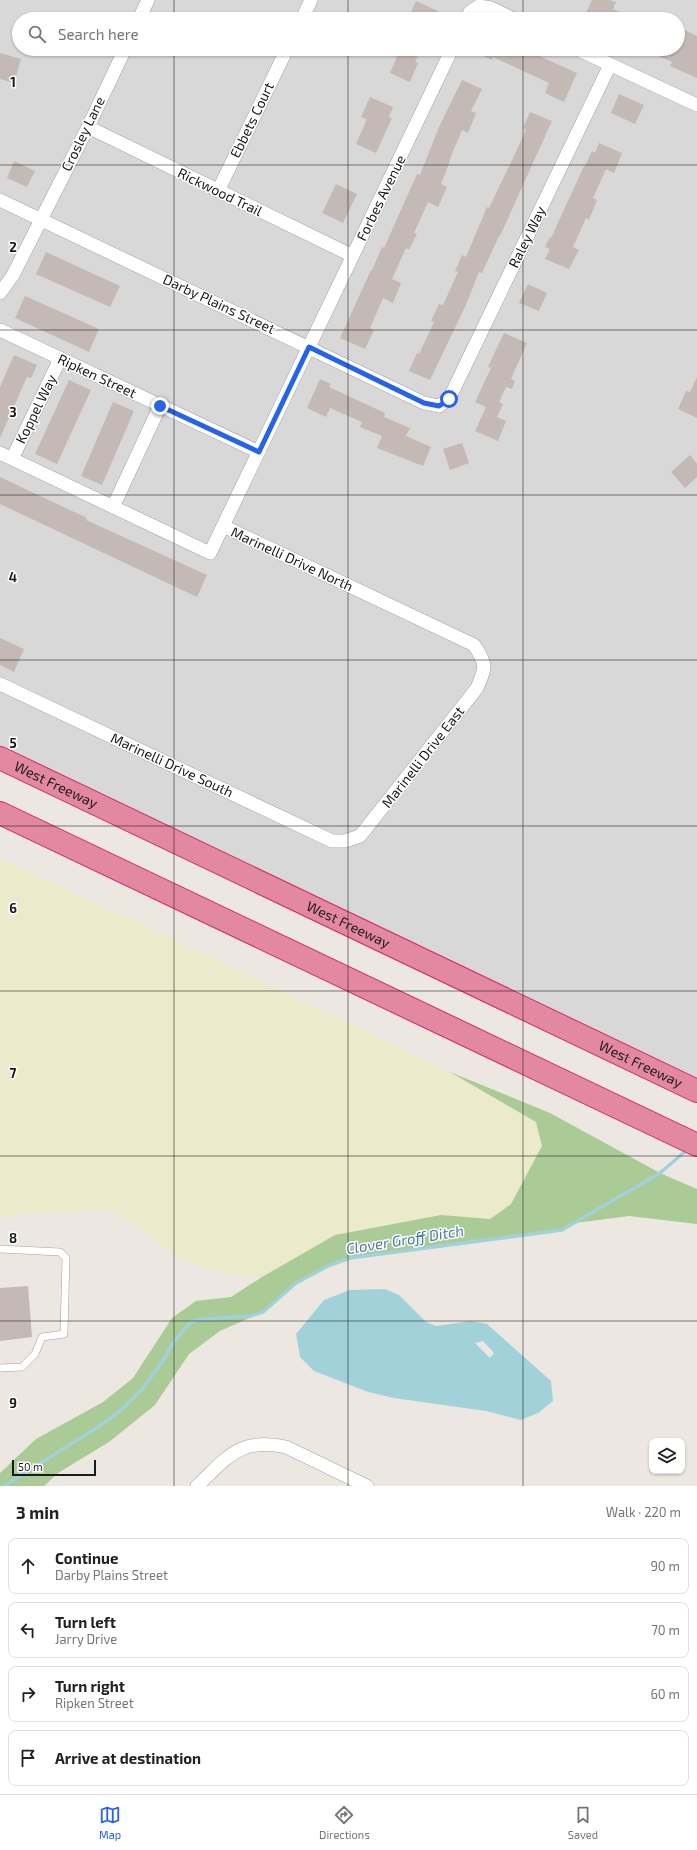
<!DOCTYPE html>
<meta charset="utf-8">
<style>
body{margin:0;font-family:"Exo 2",sans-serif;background:#f6f6f6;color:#222}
.controls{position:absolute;right:12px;bottom:12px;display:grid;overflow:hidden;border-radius:8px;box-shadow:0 1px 3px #0004}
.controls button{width:36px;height:36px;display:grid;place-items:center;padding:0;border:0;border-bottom:1px solid #e0e0e0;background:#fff;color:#222;font:20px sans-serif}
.scale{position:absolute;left:12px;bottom:10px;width:84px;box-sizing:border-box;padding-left:4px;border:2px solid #1b1b1b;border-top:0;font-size:11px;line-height:14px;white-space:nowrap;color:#1b1b1b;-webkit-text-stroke:3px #fff;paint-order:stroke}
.stop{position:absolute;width:12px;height:12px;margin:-9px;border:3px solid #2563eb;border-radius:50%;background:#fff}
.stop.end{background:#2563eb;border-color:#fff;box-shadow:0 1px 4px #0008}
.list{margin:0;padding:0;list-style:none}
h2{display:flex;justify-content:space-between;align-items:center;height:52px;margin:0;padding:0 16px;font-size:17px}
h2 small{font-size:13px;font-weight:400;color:#767676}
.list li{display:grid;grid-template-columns:26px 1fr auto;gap:12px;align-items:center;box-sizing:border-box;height:56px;margin:0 8px 8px;padding:0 8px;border:1px solid #e0e0e0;border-radius:8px}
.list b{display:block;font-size:15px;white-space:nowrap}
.list p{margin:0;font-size:13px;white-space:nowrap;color:#767676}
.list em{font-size:13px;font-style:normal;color:#767676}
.icon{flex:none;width:22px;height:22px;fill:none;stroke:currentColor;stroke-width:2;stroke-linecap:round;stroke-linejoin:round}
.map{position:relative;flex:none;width:697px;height:1486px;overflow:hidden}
.search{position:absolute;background:#fff;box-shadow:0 1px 3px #0004;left:12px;right:12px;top:12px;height:44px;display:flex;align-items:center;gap:10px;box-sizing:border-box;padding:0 14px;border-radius:22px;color:#767676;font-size:15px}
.sheet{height:308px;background:#fff}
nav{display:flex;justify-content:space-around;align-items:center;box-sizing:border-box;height:56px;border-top:1px solid #e0e0e0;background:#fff;font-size:11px;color:#767676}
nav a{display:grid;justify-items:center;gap:2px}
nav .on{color:#2563eb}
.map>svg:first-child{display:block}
.residential{fill:#d9d8d8;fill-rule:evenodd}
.farmland{fill:#ebebcb}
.forest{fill:#aacb96}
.water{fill:#a1d2da;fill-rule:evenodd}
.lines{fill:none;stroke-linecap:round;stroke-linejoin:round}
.stream{stroke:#a1d2da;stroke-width:3.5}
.building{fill:#c4b9b4}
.lane-casing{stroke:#a2a2a2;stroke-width:8}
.street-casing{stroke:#a2a2a2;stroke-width:14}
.highway-casing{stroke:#d12770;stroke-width:24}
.lane{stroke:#fff;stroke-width:7}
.street{stroke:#fff;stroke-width:13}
.highway{stroke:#e388a1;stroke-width:22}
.route{stroke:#2563eb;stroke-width:5}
.grid{fill:none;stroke:#1b1b1b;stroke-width:1;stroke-opacity:0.55}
.labels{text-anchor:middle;stroke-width:3;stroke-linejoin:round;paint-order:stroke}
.street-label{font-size:14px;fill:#1b1b1b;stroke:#fff}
.water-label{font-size:15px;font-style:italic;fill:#487ba0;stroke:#fff}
.grid-label{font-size:13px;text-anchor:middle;font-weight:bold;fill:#1b1b1b;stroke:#fff;stroke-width:3;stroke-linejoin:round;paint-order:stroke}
</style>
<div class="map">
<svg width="697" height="1486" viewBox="0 0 697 1486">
<rect width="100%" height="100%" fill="#ece7e0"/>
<path class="residential" d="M0,0H697V1091L0,753ZM19,19H678V49H19Z"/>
<path class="farmland" d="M0,859L133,920L450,1072L536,1122L542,1146L511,1204L490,1219L441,1215L335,1235L262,1277L234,1275L185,1262L125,1218L104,1209L0,1216Z"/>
<path class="forest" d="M450,1072L550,1113L660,1173L697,1189V1224L629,1216L575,1223L562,1230L350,1258L330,1265L296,1283L263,1312L220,1331L189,1354L155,1405L109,1442L58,1473L44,1486H0V1473L36,1439L103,1402L133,1378L172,1318L196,1301L231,1297L262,1277L335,1235L441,1215L490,1219L511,1204L542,1146L536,1122Z"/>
<path class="water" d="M385,1289L399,1295L426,1322L436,1326L471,1321L487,1324L551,1381L553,1401L538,1413L521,1420L486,1411L394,1398L368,1392L314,1371L300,1357L296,1334L324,1300L350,1290ZM483,1341L494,1353L490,1358L475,1343Z"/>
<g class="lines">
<path class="stream" d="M4,1486L98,1427L121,1410L144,1387L162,1362L175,1340L189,1324L196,1320L250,1316L263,1312L296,1283L330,1265L350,1258L562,1230L660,1173L688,1149"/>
</g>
<path class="building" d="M592,0H610L616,2L613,9L636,19H583Z
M416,1L438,11L435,19H408Z
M678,27L697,36V78L670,66L672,62L643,49H678Z
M400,49H421L415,62L418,63L410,82L390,73Z
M468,49H524L577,73L564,102L545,93L549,83L493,57L492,60Z
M0,53L21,59L14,83L0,79Z
M462,80L482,89L471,111L476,113L468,133L462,130L449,161H450L441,184L447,187L438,207L428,202L414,233L417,234L409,250L406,248L392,279L401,283L393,303L383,298L370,328L374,330L365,349L340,338L371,270H372L382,247L384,248L417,174L420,175L439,127Z
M619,94L644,105L635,124L611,113Z
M370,97L393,107L389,117L392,118L376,153L356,144L367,119L361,117Z
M530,112L552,121L500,236H499L482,273L479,272L465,307L430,380L409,371L417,353L419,354L434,322L431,321L439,304L443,305L458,272L455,271L462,255L466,257L487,207L489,208L511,162L526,130L523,128Z
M599,143L622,153L614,173L606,169L593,198L597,200L589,220L586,218L573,247L579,250L569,269L545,259L550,249L545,247L550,237L551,238L584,166H585L592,151L595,153Z
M14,161L35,171L27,187L7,178Z
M336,184L357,194L343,223L322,213Z
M46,252L120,286L110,307L36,274Z
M528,284L547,293L539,311L519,303Z
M25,296L99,329L89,352L15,318Z
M504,333L527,343L511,379L515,381L512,389L506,387L499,402L503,404L497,417L506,421L498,441L475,431L486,407L475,402L491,368L488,367Z
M14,355L37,365L31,378L27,377L0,438V387Z
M697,377V418L678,409L686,391L690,392Z
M320,379L331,384L329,387L385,413L384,417L410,428L406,436L431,447L423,466L377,448L382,436L360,427L362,422L330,408L326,417L307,408Z
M69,380L91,390L57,464L35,454Z
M113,402L134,411L102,485L81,476Z
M462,443L469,463L450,470L443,449Z
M690,455L697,464V477L685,488L671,472Z
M0,477L87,518L86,520L207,575L197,597L0,504Z
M0,638L24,649L14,672L0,665Z
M28,1286L32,1337L0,1341V1288Z"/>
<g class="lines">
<defs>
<path id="lane" d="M0,1249L60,1252L66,1258L64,1334L42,1337L35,1354L22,1367L0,1368"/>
<path id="street" d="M139,19L148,0
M302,19L311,0
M466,19L470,12L479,6L491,8L514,19
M577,49L697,105
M88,127L353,256
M218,191L287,49
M0,200L424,403L439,406L449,399L610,65
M0,293L13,275L88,127L125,49
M0,330L259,452
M0,453L210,553L452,49
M12,459L60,359
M113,507L160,406
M0,684L332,841H345L360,836L477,688C486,667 487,664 474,645L223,526
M197,1486C228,1457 240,1437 286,1447L367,1486"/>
<g id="highway">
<path id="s1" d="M0,758L697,1091"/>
<path d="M0,813L697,1145"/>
</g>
</defs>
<use href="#lane" class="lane-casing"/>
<use href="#street" class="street-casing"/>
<use href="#highway" class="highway-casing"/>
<use href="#lane" class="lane"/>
<use href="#street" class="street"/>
<use href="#highway" class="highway"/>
</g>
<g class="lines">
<path class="route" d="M160,406L259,452L309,347L424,403L439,406L449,399"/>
</g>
<path class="grid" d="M174,0V19M348,0V19M523,0V19M174,49V1486M348,49V1486M523,49V1486M0,165H697M0,330H697M0,495H697M0,660H697M0,826H697M0,991H697M0,1156H697M0,1321H697"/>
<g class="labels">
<g class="street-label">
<text transform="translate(252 120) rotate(-64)" y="5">Ebbets Court</text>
<text transform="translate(83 134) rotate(-64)" y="5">Crosley Lane</text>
<text transform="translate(220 192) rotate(26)" y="5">Rickwood Trail</text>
<text transform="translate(381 198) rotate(-64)" y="5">Forbes Avenue</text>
<text transform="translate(527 237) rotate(-64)" y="5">Raley Way</text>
<text transform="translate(219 304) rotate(25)" y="5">Darby Plains Street</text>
<text transform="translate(97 376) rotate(25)" y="5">Ripken Street</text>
<text transform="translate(36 409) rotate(-64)" y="5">Koppel Way</text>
<text transform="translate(292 559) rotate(25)" y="5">Marinelli Drive North</text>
<text transform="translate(423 757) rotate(-52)" y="5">Marinelli Drive East</text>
<text transform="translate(172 765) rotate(25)" y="5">Marinelli Drive South</text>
<text dy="5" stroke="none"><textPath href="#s1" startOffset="62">West Freeway</textPath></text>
<text dy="5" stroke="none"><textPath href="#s1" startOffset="386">West Freeway</textPath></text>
<text dy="5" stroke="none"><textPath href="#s1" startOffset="710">West Freeway</textPath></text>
</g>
<g class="water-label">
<text transform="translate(405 1240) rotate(-9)" y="5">Clover Groff Ditch</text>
</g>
</g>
<g class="grid-label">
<text x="13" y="87">1</text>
<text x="13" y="252">2</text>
<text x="13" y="417">3</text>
<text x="13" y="582">4</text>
<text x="13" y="748">5</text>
<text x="13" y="913">6</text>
<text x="13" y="1078">7</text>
<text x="13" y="1243">8</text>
<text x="13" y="1408">9</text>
</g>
</svg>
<div class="controls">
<button><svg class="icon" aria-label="layers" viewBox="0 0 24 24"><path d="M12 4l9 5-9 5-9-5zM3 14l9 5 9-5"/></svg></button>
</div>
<div class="scale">50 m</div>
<div class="stop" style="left:449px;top:399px"></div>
<div class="stop end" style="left:160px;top:406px"></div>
<div class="search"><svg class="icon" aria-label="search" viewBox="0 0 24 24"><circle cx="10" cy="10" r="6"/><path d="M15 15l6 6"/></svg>Search here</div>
</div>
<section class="sheet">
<h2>3 min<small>Walk · 220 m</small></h2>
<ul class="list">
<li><svg class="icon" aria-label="ahead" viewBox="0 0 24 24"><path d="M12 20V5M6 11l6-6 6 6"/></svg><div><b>Continue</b><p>Darby Plains Street</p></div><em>90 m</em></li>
<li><svg class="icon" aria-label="left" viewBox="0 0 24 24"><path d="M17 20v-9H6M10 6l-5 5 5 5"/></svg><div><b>Turn left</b><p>Jarry Drive</p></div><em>70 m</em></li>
<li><svg class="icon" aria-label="right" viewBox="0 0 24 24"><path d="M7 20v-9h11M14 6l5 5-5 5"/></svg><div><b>Turn right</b><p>Ripken Street</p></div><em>60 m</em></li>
<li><svg class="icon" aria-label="arrive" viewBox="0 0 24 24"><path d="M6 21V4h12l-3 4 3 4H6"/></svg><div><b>Arrive at destination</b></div></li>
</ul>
</section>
<nav>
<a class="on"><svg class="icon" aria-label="map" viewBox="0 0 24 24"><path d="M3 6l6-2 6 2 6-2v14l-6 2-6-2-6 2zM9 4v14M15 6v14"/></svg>Map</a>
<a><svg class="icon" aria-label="directions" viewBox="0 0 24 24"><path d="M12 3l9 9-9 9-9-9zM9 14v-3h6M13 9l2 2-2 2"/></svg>Directions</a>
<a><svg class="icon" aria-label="saved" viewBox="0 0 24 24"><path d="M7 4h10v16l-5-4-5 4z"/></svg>Saved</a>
</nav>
